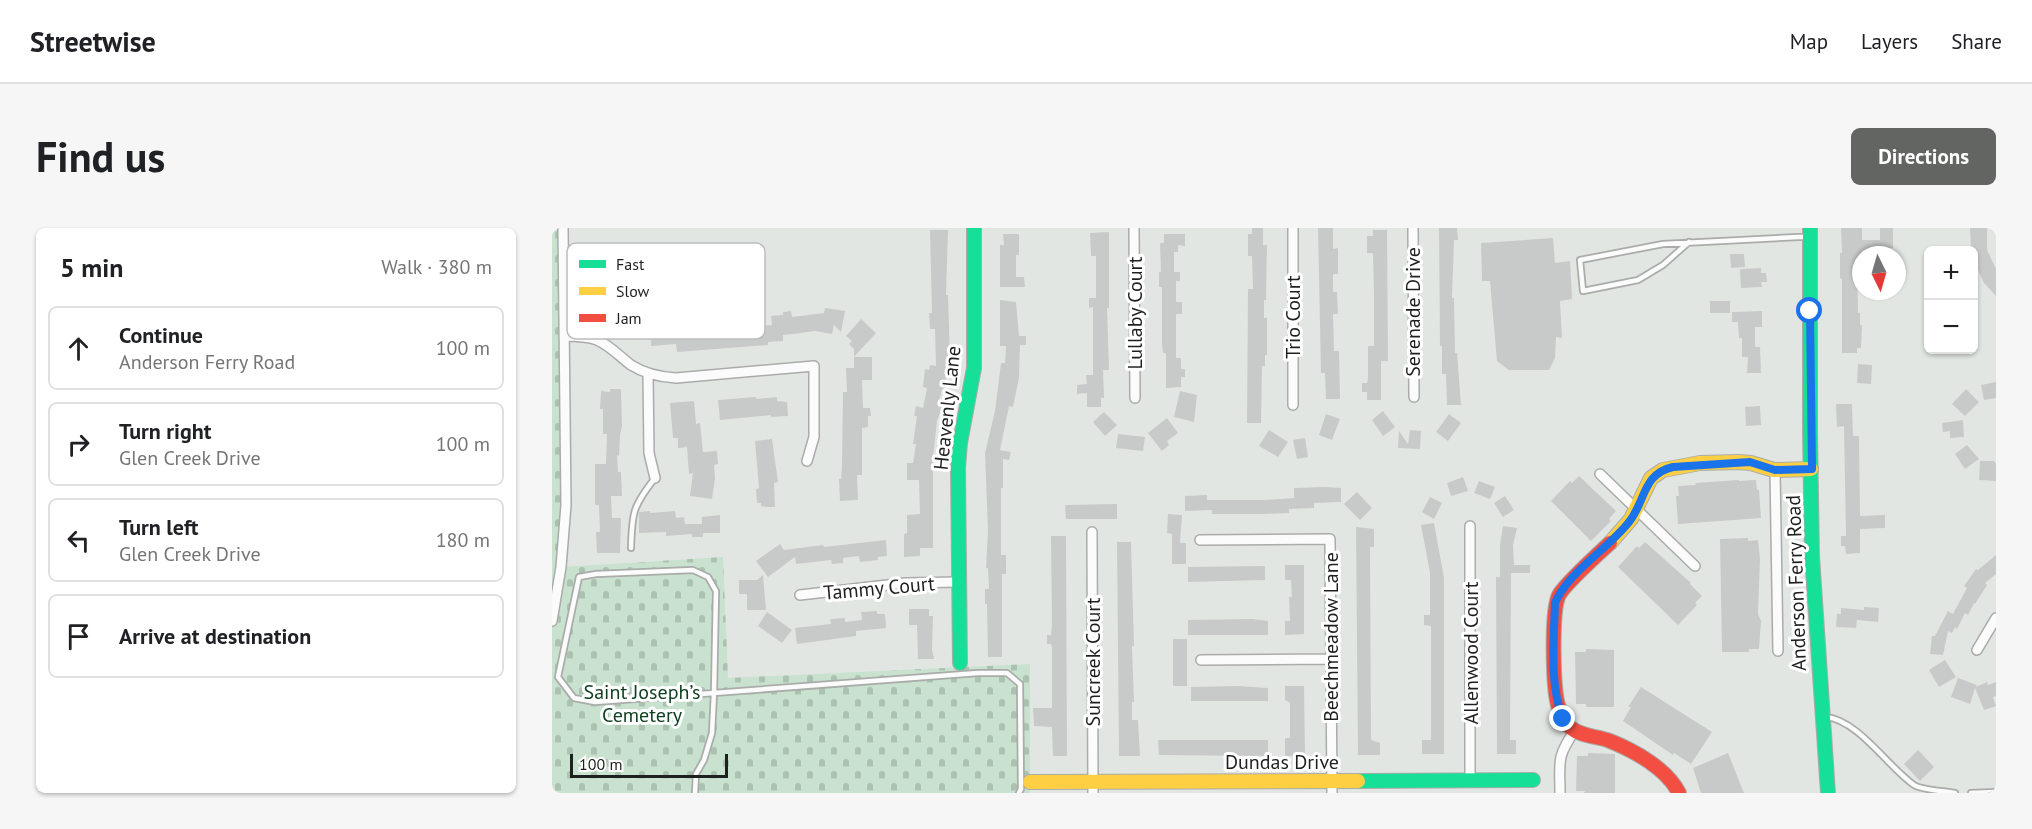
<!DOCTYPE html>
<meta charset="utf-8">
<style>
body{margin:0;font-family:"PT Sans",sans-serif;background:#f6f6f6;color:#202124}
.controls{position:absolute;right:18px;top:18px;display:grid;overflow:hidden;border-radius:9px;box-shadow:0 2px 4px #0004}
.controls button{width:54px;height:54px;display:grid;place-items:center;padding:0;border:0;border-bottom:2px solid #e0e0e0;background:#fff;color:#202124;font:30px sans-serif}
.compass{position:absolute;left:1300px;top:18px;width:54px;height:54px;border-radius:50%;background:#fff;box-shadow:0 2px 4px #0004;rotate:175deg}
.scale{position:absolute;left:18px;bottom:15px;width:158px;box-sizing:border-box;padding-left:6px;border:3px solid #1e201e;border-top:0;font-size:16px;line-height:21px;white-space:nowrap;color:#1e201e;-webkit-text-stroke:4px #fff;paint-order:stroke}
.stop{position:absolute;width:18px;height:18px;margin:-14px;border:4px solid #1a73e8;border-radius:50%;background:#fff}
.stop.end{background:#1a73e8;border-color:#fff;box-shadow:0 2px 6px #0008}
.list{margin:0;padding:0;list-style:none}
h2{display:flex;justify-content:space-between;align-items:center;height:78px;margin:0;padding:0 24px;font-size:26px}
h2 small{font-size:20px;font-weight:400;color:#757577}
.list li{display:grid;grid-template-columns:39px 1fr auto;gap:18px;align-items:center;box-sizing:border-box;height:84px;margin:0 12px 12px;padding:0 12px;border:2px solid #e0e0e0;border-radius:9px}
.list b{display:block;font-size:22px;white-space:nowrap}
.list p{margin:0;font-size:20px;white-space:nowrap;color:#757577}
.list em{font-size:20px;font-style:normal;color:#757577}
.icon{flex:none;width:33px;height:33px;fill:none;stroke:currentColor;stroke-width:2;stroke-linecap:round;stroke-linejoin:round}
.map{position:relative;flex:none;width:1444px;height:565px;overflow:hidden;border-radius:9px}
header{display:flex;align-items:center;gap:36px;box-sizing:border-box;height:84px;padding:0 30px;background:#fff;border-bottom:2px solid #e0e0e0}
header strong{font-size:28px}
nav{display:flex;gap:33px;margin-inline-start:auto;font-size:21px}
.intro{display:flex;align-items:center;justify-content:space-between;box-sizing:border-box;height:144px;padding:0 36px}
h1{margin:0;font-size:42px}
.button{padding:15px 27px;border-radius:9px;background:#636563;color:#fff;font-size:21px;font-weight:700}
main{display:flex;gap:36px;padding:0 36px}
aside{flex:1;background:#fff;border-radius:9px;box-shadow:0 2px 4px #0004}
.map>svg:first-child{display:block}
.cemetery{fill:url(#cemetery-stones)}
.building{fill:#c8cac9}
.lines{fill:none;stroke-linecap:round;stroke-linejoin:round}
.lane-casing{stroke:#aaacaa;stroke-width:8}
.street-casing{stroke:#aaacaa;stroke-width:12}
.fast-casing{stroke:#aaacaa;stroke-width:16}
.slow-casing{stroke:#aaacaa;stroke-width:16}
.jam-casing{stroke:#aaacaa;stroke-width:16}
.lane{stroke:#fbfbfb;stroke-width:4.5}
.street{stroke:#fbfbfb;stroke-width:9}
.fast{stroke:#16e098;stroke-width:14}
.slow{stroke:#ffcf43;stroke-width:14}
.jam{stroke:#f24e42;stroke-width:14}
.route{stroke:#1a73e8;stroke-width:8}
.labels{text-anchor:middle;stroke-width:6;stroke-linejoin:round;paint-order:stroke}
.street-label{font-size:20px;fill:#1e201e;stroke:#fff}
.park-label{font-size:20px;fill:#0d4020;stroke:#fff}
.key{fill:#fff;stroke:#bcbcbc;stroke-width:1.5}
.key-label{font-size:16px;fill:#1e201e}
</style>
<header>
<strong>Streetwise</strong>
<nav><a>Map</a><a>Layers</a><a>Share</a></nav>
</header>
<div class="intro"><h1>Find us</h1><a class="button">Directions</a></div>
<main>
<aside>
<h2>5 min<small>Walk · 380 m</small></h2>
<ul class="list">
<li><svg class="icon" aria-label="ahead" viewBox="0 0 24 24"><path d="M12 20V5M6 11l6-6 6 6"/></svg><div><b>Continue</b><p>Anderson Ferry Road</p></div><em>100 m</em></li>
<li><svg class="icon" aria-label="right" viewBox="0 0 24 24"><path d="M7 20v-9h11M14 6l5 5-5 5"/></svg><div><b>Turn right</b><p>Glen Creek Drive</p></div><em>100 m</em></li>
<li><svg class="icon" aria-label="left" viewBox="0 0 24 24"><path d="M17 20v-9H6M10 6l-5 5 5 5"/></svg><div><b>Turn left</b><p>Glen Creek Drive</p></div><em>180 m</em></li>
<li><svg class="icon" aria-label="arrive" viewBox="0 0 24 24"><path d="M6 21V4h12l-3 4 3 4H6"/></svg><div><b>Arrive at destination</b></div></li>
</ul>
</aside>
<div class="map">
<svg width="1444" height="565" viewBox="0 0 1444 565">
<defs>
<pattern id="cemetery-stones" width="16" height="16" patternUnits="userSpaceOnUse" patternTransform="scale(1.5)"><rect width="16" height="16" fill="#c9e2cf"/><path d="M2 7V4a2 2 0 0 1 4 0v3zM10 15v-3a2 2 0 0 1 4 0v3z" fill="#acc2b1"/></pattern>
</defs>
<rect width="100%" height="100%" fill="#e2e6e3"/>
<path class="cemetery" d="M0,0H11L9,339L171,329L176,450L478,436V565H0Z"/>
<path class="building" d="M700,0H711V17H715L714,72H712V90H715V127H713V138H710L709,195H695L696,61H701L700,28H696V6H700Z
M766,0H781V21L786,20V46H781V64H785L786,86H781L782,123H787L788,171H774L773,145H769Z
M887,0H905L906,12H902L900,70H902L903,125H905L909,177H895L894,146H890V118H888Z
M1289,0H1310V12H1328V0H1341V20H1337V22H1311L1309,33H1305L1306,85H1308V97H1310L1309,120H1305V125H1290V51L1288,50V25H1290Z
M1418,0H1435V22L1444,41V68L1432,55L1426,42L1422,43V20H1419Z
M378,2H396L394,67H396L398,130H395L393,162L390,161L386,178L390,179L385,193L381,229V320H368V328L352,329V306L355,305V287L368,286L367,252H355V235H361L364,216H361L365,188H362L364,178L371,180L375,160L371,159L373,141L377,142L378,137L384,138L383,101H378L377,85H380Z
M821,2H835L836,133H829V172H815V164H810V155H815L816,150V118H822V65L821,25H815V8H821Z
M557,4V80H555L557,142H551L552,170H549V179H535V165L525,166V157L535,156L534,147H541V79L537,80V70H544V28H539L538,5Z
M451,6H467V27H464V49H472L473,59H448V17H452Z
M612,6H633V18L626,17V24H622V44H628V53H624V74H630V86H624V130H629V141H633V149H629V159L614,160V125H611L610,116V59H607V44H609L608,15H612Z
M1001,10L1003,35L1018,33L1020,71L1008,73L1010,110L1004,109L1003,130L997,142H957L945,133L938,53H930L929,15Z
M1178,26H1192L1193,39L1179,40Z
M1209,40V45H1214L1215,54H1209L1210,59L1189,60L1188,41Z
M448,72L464,74L467,108H474V117H468L467,150L461,179L457,178L448,222L459,224L457,232L451,231V260H449V327H454V346H450V429H436L435,376H433V361H437L436,340H434L436,303L433,225L443,183L449,135H453L454,118H448Z
M1158,73H1178V85H1158Z
M273,80L293,83L289,104L282,97L280,106L263,103L241,106L231,107V113L216,114V117L125,124L124,116L99,118V98L117,96V101L143,98V103L202,99L220,97L219,88L231,87V84L239,83L240,89L272,85Z
M1210,83V99H1203V119H1208L1209,145H1195L1196,129H1190V110H1187L1186,94H1180V84Z
M309,91L324,105L302,129V121L297,116L300,113L294,108Z
M302,129H320V152H310L311,180H318L319,188H316V199L310,200V247H305L306,272L288,273L287,251H289L290,238L291,164H295L294,140H302Z
M1306,136L1320,137L1319,156L1305,155Z
M1444,154V170L1432,172L1429,157Z
M58,161H69L70,198L68,207L67,228L65,227L66,244H69L70,268H59L60,290H69L68,325H45L44,304H48L47,277H43V236H54L55,206H51V181H48L49,163L58,164Z
M1414,161L1427,174L1413,188L1400,176Z
M628,163L645,167L642,194L622,189Z
M204,169V171L225,169V173L235,174L236,188L219,189V187L168,192L166,172Z
M142,173L144,196L148,195L151,224L165,223L166,236L162,237L163,250L160,271L138,268L141,245L137,246L135,219L126,220V210H121L118,175Z
M1284,176H1300L1301,208H1307L1308,288L1333,287V300L1308,301V325L1294,326L1293,318H1289V308H1294L1292,198L1285,199Z
M1208,178L1209,197L1194,198L1193,179Z
M831,183L843,199L831,208L820,192Z
M552,184L565,197L553,208L541,194Z
M774,186L788,191L780,212L767,207Z
M897,186L909,195L896,213L884,204Z
M615,190L626,205L615,213L617,217L610,223L596,205Z
M1411,192L1412,209L1398,210V203L1391,204L1390,195Z
M717,202L736,214L726,229L707,218Z
M858,202L869,203L868,221L846,220L847,203L856,216Z
M566,206L593,209L591,223L564,220Z
M753,210L756,229L745,231L741,212Z
M220,211L226,254L222,255L223,279H215L209,278V275H205L204,261L207,260L203,213Z
M1415,217L1427,231L1413,241L1403,226Z
M1428,233H1442L1444,236V253L1427,252Z
M1027,248L1064,283L1057,291L1059,293L1039,313L999,273L1018,253L1020,255Z
M911,249L916,263L899,268L895,255Z
M1187,252V253L1204,252L1205,262H1207L1209,290L1126,296L1124,268H1127L1126,258L1144,257L1143,255Z
M927,253L943,259L938,271L922,265Z
M773,259L789,260V274L762,275V280L737,281V285L709,286H660V282L633,283V268L655,267V272H713L742,270V260Z
M805,264L820,280L808,292L792,276Z
M953,268L962,282L951,289L942,275Z
M878,269L890,275L882,291L870,284Z
M565,276V291H514L513,277Z
M98,283V285L123,283L124,290L132,289L133,296H150V289L168,287V305H151V309H140V306L114,308V304L87,305V284Z
M616,286L630,287L628,315H634V336H620V306L615,305Z
M882,295L892,350V526H870V512H879V398L872,397V387H878V345L869,297Z
M951,298L965,300L961,317L962,337H978V345H959L958,512H964V526H945L944,349H948V317Z
M804,299L822,301V319H818L819,512L828,515V527H806Z
M499,308H514L515,528H501L500,499L482,498L481,480H500V419L499,416H495V407H499L500,396Z
M1196,310V313L1206,312L1208,331L1206,386L1209,393L1207,421H1197V424H1170L1168,311Z
M334,312L335,328L326,329V332L308,334L307,328L291,330V335L280,336L279,332L244,336L243,329L216,349L204,333L228,316L232,322L271,317L272,319Z
M565,314H579L582,418H580L582,474H580V492H586L588,528H567Z
M1093,314L1139,355L1138,356L1150,368L1143,375L1145,377L1126,397L1066,339L1085,318L1087,320Z
M1444,327V346L1433,355L1435,357L1423,376L1422,375L1416,387L1413,385L1405,401L1403,399L1400,405L1396,403L1391,427L1378,426L1380,408H1383L1396,383L1401,386L1415,360L1412,358L1424,341L1426,342Z
M733,337H752V406L733,407V393H738L737,369H740L739,352H733Z
M713,338V352L636,354V339Z
M211,347L214,382H195V366H187V352H205Z
M1312,379L1327,380L1326,394L1305,392L1304,400L1284,399L1285,386H1289V380L1312,382Z
M357,381H377V388H381L380,422L382,431H366L365,397H357Z
M325,383V386H333L334,400L304,403V408L245,416L243,400L279,396L278,391L293,390V394L310,392L309,384Z
M215,384L240,402L230,415L206,398Z
M700,391L716,393V407H636V392Z
M621,411H635V458H621Z
M1034,421L1062,422V479H1034V476H1024L1023,424H1034Z
M1393,432L1404,449L1387,459L1377,442Z
M1406,450L1425,457L1424,459L1435,454L1436,457L1444,454V468L1441,469L1444,478L1432,482L1423,460L1418,476L1399,469Z
M686,458L716,460V473H639V459Z
M733,458H752L753,528H733V510H738V475L733,472Z
M1089,459L1160,504L1139,536L1122,525L1121,527L1071,493L1079,479H1076Z
M606,512H716V528L607,527Z
M1366,522L1382,539L1368,553L1352,536Z
M1036,525L1063,526V565H1032L1033,563H1024L1025,528H1036Z
M1176,525L1192,565H1149L1141,540Z"/>
<g class="lines">
<defs>
<path id="lane" d="M1137,14L1111,37L1086,52L1031,63L1028,32L1111,16L1246,9H1255
M79,320C80,284 81,278 103,250
M1274,489C1306,492 1336,539 1362,557C1369,562 1393,563 1403,565
M143,565L144,546L152,532L160,505L162,465L43,474L22,470L6,449L27,349L44,346L141,342L156,349L164,363L162,465L426,445H455L468,456L469,561L467,565
M1419,565L1444,564"/>
<path id="street" d="M582,0L583,170
M741,0V177
M861,0L862,169
M12,108C23,108 35,108 45,112C59,118 68,129 79,137C93,146 108,149 124,150L262,138V209L255,233
M96,146L97,225L103,250
M1223,242L1226,423
M1048,246L1143,338
M918,298V553
M540,304L541,565
M648,312L778,311L780,565
M248,367L353,355L406,354
M0,393L9,339L14,277L11,0
M1425,422L1444,390
M649,432L779,431
M1008,565C1008,536 1004,529 1022,504"/>
<path id="fast" d="M1258,0V205L1260,328L1276,565
M408,435L406,240L408,215L422,140V0
M806,553L981,552"/>
<path id="slow" d="M1058,315L1079,291L1099,250L1111,242L1148,235L1187,234L1199,235L1222,242L1259,241
M478,554L806,553"/>
<path id="jam" d="M1058,315C1046,326 1013,356 1007,367C999,382 1001,460 1006,477C1008,486 1012,495 1019,500C1030,509 1046,508 1058,513C1083,523 1115,541 1127,565"/>
</defs>
<use href="#lane" class="lane-casing"/>
<use href="#street" class="street-casing"/>
<use href="#fast" class="fast-casing"/>
<use href="#slow" class="slow-casing"/>
<use href="#jam" class="jam-casing"/>
<use href="#lane" class="lane"/>
<use href="#street" class="street"/>
<use href="#fast" class="fast"/>
<use href="#slow" class="slow"/>
<use href="#jam" class="jam"/>
</g>
<g class="lines">
<path class="route" d="M1011,491C997,456 1002,412 1003,375C1016,344 1056,321 1077,294C1094,273 1090,246 1121,239L1198,234L1223,242L1260,241L1258,83"/>
</g>
<g class="labels">
<g class="street-label">
<text transform="translate(861 84) rotate(-90)" y="7">Serenade Drive</text>
<text transform="translate(583 85) rotate(-90)" y="7">Lullaby Court</text>
<text transform="translate(741 89) rotate(-90)" y="7">Trio Court</text>
<text transform="translate(395 180) rotate(-84)" y="7">Heavenly Lane</text>
<text transform="translate(1244 355) rotate(-92)" y="7">Anderson Ferry Road</text>
<text transform="translate(327 360) rotate(-5)" y="7">Tammy Court</text>
<text transform="translate(779 409) rotate(-90)" y="7">Beechmeadow Lane</text>
<text transform="translate(919 425) rotate(-90)" y="7">Allenwood Court</text>
<text transform="translate(541 434) rotate(-90)" y="7">Suncreek Court</text>
<text x="730" y="541">Dundas Drive</text>
</g>
<g class="park-label">
<text x="90" y="471">Saint Joseph’s<tspan x="90" dy="23">Cemetery</tspan></text>
</g>
</g>
<rect x="15" y="15" width="198" height="96" rx="9" class="key"/>
<rect x="27" y="32" width="27" height="8" fill="#16e098"/>
<rect x="27" y="59" width="27" height="8" fill="#ffcf43"/>
<rect x="27" y="86" width="27" height="8" fill="#f24e42"/>
<g class="key-label">
<text x="64" y="42">Fast</text>
<text x="64" y="69">Slow</text>
<text x="64" y="96">Jam</text>
</g>
</svg>
<div class="controls">
<button>+</button>
<button>−</button>
</div>
<svg class="compass" viewBox="-18 -18 36 36"><path d="M0-13l5 13h-10z" fill="#e53935"/><path d="M0 13l5-13h-10z" fill="#757577"/></svg>
<div class="scale">100 m</div>
<div class="stop" style="left:1258px;top:83px"></div>
<div class="stop end" style="left:1011px;top:491px"></div>
</div>
</main>
